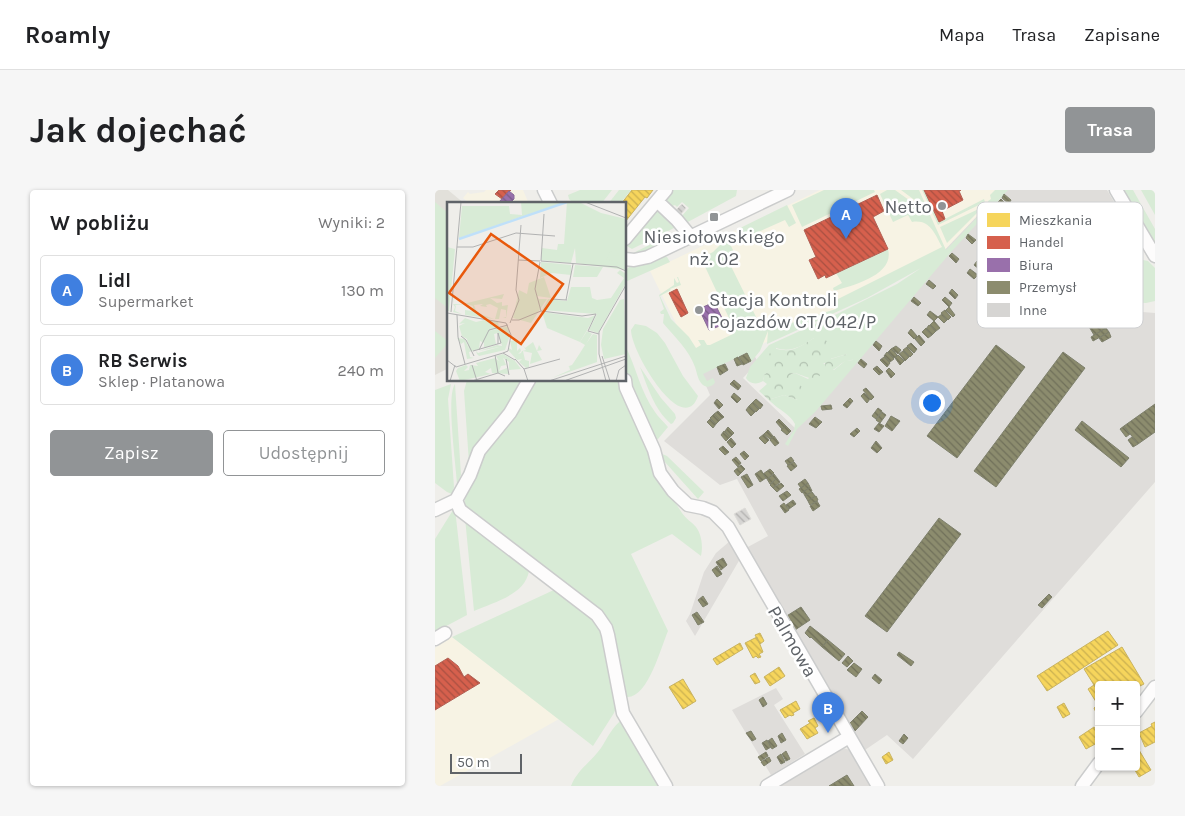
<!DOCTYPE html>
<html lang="pl">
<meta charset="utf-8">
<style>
body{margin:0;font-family:Karla,sans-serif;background:#f6f6f6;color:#202124}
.controls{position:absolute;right:15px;bottom:15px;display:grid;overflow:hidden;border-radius:5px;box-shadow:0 1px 4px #0004}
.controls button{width:45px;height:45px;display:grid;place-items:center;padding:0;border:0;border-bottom:1px solid #e0e0e0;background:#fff;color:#202124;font:25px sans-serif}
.scale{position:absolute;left:15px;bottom:12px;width:72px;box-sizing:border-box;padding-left:5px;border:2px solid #5f6368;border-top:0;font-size:14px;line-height:18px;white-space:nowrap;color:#5f6368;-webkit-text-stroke:4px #fff;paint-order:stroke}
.you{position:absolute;left:496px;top:212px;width:18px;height:18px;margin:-12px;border:4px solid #fff;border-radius:50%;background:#1a73e8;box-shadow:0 0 0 8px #1a73e833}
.badge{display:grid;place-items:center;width:32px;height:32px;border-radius:50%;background:#919496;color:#fff;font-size:16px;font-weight:700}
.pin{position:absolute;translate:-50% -41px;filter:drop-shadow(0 1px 2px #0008)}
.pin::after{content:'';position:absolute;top:26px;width:18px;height:15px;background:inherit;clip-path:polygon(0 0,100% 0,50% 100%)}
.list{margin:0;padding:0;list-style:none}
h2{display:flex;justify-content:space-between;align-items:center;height:65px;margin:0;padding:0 20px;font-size:21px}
h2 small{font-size:16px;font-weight:400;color:#757577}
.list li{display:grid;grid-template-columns:32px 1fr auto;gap:15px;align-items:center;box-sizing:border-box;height:70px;margin:0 10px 10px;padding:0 10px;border:1px solid #e0e0e0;border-radius:5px}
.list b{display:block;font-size:19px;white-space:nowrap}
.list p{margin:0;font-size:16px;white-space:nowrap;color:#757577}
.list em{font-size:16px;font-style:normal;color:#757577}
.actions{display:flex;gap:10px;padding:15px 20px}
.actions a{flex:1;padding:11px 0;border:1px solid #919496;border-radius:5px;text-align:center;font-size:18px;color:#919496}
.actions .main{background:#919496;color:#fff}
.map{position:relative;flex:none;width:720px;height:596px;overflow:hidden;border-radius:5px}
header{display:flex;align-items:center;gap:30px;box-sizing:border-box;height:70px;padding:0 25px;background:#fff;border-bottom:1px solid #e0e0e0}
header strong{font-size:24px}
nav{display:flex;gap:28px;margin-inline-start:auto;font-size:18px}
.intro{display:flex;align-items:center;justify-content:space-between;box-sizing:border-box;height:120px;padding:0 30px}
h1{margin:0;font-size:35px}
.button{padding:12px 22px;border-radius:5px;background:#919496;color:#fff;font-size:18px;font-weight:700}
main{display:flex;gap:30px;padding:0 30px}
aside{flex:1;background:#fff;border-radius:5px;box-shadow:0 1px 4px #0004}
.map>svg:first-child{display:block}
.commercial{fill:#f7f3e4}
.industrial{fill:#dfddda}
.education{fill:#e2e0da}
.grass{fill:#d8ebd6}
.forest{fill:url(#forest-crowns)}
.homes{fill:url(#homes-back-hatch);stroke:#c9b360}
.shops{fill:url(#shops-back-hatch);stroke:#b26155}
.offices{fill:url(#offices-back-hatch);stroke:#886c97}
.industry{fill:url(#industry-back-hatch);stroke:#7e806c}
.building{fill:url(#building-back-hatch);stroke:#deddd9}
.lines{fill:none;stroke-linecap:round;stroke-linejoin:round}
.minor-casing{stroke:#cbcccc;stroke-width:15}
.minor{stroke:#fdfcfc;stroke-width:12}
.poi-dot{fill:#919496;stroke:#fff;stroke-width:2}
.labels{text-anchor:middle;stroke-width:5;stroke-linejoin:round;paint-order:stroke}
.poi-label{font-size:19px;fill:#5f6368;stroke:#fff;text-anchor:end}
.street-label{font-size:19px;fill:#5f6368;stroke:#fff}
.inset-river{fill:none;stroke:#bfe0f9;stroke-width:2.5}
.inset-road{fill:none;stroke:#b1b2b2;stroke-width:1}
.view{fill:#e8590c;fill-opacity:0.15;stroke:#e8590c;stroke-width:2.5}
.inset-edge{fill:none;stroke:#5f6368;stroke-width:2.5}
.key{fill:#fff;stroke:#cfd0d2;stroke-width:1}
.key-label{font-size:14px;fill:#5f6368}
</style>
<header>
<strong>Roamly</strong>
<nav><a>Mapa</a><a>Trasa</a><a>Zapisane</a></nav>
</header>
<div class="intro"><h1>Jak dojechać</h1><a class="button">Trasa</a></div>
<main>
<aside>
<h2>W pobliżu<small>Wyniki: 2</small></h2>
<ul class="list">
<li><span class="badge" style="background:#3f7fe0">A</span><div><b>Lidl</b><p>Supermarket</p></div><em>130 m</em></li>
<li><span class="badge" style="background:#3f7fe0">B</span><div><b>RB Serwis</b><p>Sklep · Platanowa</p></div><em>240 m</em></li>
</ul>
<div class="actions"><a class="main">Zapisz</a><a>Udostępnij</a></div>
</aside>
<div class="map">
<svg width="720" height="596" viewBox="0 0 720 596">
<defs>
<pattern id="forest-crowns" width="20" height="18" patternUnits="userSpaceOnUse" patternTransform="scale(1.25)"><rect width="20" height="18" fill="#d8ebd6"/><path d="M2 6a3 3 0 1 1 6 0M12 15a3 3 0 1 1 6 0" fill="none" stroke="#b2c2b1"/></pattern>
<pattern id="homes-back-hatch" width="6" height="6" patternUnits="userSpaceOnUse" patternTransform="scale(1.25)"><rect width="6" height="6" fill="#f6d55c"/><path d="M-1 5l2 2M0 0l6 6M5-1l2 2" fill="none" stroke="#cab050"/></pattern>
<pattern id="shops-back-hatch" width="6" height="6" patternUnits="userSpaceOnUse" patternTransform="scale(1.25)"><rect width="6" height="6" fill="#d6604d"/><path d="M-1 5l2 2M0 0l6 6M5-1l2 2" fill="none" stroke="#a85042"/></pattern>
<pattern id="offices-back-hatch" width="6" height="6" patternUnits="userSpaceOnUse" patternTransform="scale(1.25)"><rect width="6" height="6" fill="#9970ab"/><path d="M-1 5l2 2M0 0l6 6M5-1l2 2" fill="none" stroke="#7a5c88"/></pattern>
<pattern id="industry-back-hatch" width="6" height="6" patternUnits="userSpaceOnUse" patternTransform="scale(1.25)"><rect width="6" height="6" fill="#8c8c6e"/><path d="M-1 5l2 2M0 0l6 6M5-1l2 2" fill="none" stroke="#70705a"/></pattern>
<pattern id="building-back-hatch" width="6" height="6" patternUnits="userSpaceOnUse" patternTransform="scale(1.25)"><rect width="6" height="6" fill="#d6d5d3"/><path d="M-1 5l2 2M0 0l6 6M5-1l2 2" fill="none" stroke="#b1b0af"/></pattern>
</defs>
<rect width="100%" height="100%" fill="#efeeea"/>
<path class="commercial" d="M51,0H88L94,14H35L28,8L33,2L35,4L49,2Z
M385,0H567L505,65L404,121L327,154L266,184L215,81Z
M17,447L124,529L5,596H0V458Z"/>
<path class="industrial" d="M567,0H672L690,31L659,105L670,119L720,123V292L478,569L452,545L427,562L311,358L333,346L302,289L285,295L229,251L275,205L266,184L316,160L323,172L308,188L361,239L505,65Z
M295,351L305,369L260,446L251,431L255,424L269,382L281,363Z
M341,498L348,509L339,515L370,564L336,585L297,520Z
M408,558L415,560L421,564L439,596H343L402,560Z"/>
<path class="education" d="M0,0H13L30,14H14V178L0,185Z"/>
<path class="grass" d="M145,0H177L166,14H139L134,9L133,5Z
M184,0H196L185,14H173Z
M235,0H302L301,6L251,33L245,28L254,18L247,12L242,17L240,15L235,17L229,8Z
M389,0H439L440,2L367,37L357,15Z
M452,0H460L495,25L511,60L554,15L553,11L556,9L555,5L560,0H573L516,62L381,221L362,239L353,256L350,254L359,240L360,234C355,224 344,220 336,212V209L349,205L363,210L352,190L356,184L360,183L373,189L388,173L399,180L410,171L418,170L412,164L395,169L379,148C367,156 356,163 341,158V176L329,185L328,191C322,195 314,194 311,188L315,177L334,155L400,125L462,94L486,78L432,108L332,154L333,141L325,161L316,172L311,163L268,184L272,191L278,188L280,192L279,194C275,197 272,198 268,195C263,191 262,183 260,177C254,160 239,146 228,133L229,124H226L225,122L229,119L224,105L239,95V88L242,93L244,92L242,87H243L246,95L235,99L236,100L225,106L236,129L254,147L261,158L266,155L263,150H269L272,155H275L298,144L300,141L266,68L278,62L292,48L299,62L291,66L325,135L332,132L334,140L401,119L399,111L507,57C500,44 495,29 477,32L473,25L458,32L445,4Z
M466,0H484L493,20Z
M487,0H489L504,32L549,9L550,12L503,35Z
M687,0H698L720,39V56Z
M706,0H720V25Z
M0,12L14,24V119L0,108Z
M352,15L361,33L354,37L350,30L310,48L313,54L307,52L302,44L303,39Z
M548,17L512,53L505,37Z
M221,18L243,36L197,59L190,55Z
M247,39V45L213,61L196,64Z
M453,59C460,85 418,95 399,101L398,98L407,93L401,83Z
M223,66L232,67L235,72L190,92V81L196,75Z
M708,70L713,71L720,78V111L711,113L689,112L684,106L683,99L692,76L697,73Z
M200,134L211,136L222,143L230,153L248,186L263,206C248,249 196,162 196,140Z
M0,141L14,152L0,168Z
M190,155C201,177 206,203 220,222C223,227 229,232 233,237L223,249H221L193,188L190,173Z
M205,177L226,208L240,224L241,228L238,233L236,234C219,219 213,198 205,177Z
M32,190H92L34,273L29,201Z
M98,190H184C204,234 221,284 247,323C251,329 257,332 261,337C267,345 268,357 266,366L237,344L196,364L233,441C226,457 213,508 192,507L189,504L177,444L30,320C24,288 79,218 98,190Z
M16,194L13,209L19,297L17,304L12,302L0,293V200Z
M20,194L26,285L22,294C21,275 11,206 20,194Z
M225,263L232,266L269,302L263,309L229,271Z
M20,319L32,425L0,442V349L18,320Z
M30,328L94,381C90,405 59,412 39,421Z
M121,399L164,432L183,513L179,523L158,556L17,447Z
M188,529L227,596H136C142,580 156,572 166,558C173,547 177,537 188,529Z"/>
<path class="forest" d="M379,148H389L395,155L396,169L412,164L416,158L421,162V168C417,171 413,170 409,172C403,175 401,180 394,181L391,179L390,173H388C387,197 373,187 360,183L356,184L353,191L356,194L365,195L371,201L369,207L363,210L349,205L336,209V212L324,201L332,194L328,191L329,185L340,176L333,167L337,159C342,158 344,160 349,160C359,162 371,153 379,148Z"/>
<path class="homes" d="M197,0H218L212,8L210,7L190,32V14H186Z
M673,441L683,455L612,501L602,486Z
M325,443L329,451L325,454L320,445Z
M322,447L328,462L324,464L326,467L323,468L321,466L318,468L310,453Z
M305,453L308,459L282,475L278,469Z
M687,457L709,494L701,498V495H664V503L649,479Z
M344,477L350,486L335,496L329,487Z
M320,483L325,492L320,494L315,486Z
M248,489L261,511L248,519L234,497Z
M659,495L664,503L662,525L659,518L663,515L653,499Z
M361,511L365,519L358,523L359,525L356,526L355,525L350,528L345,520Z
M629,513L635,524L628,528L622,517Z
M379,528L383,536L380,538L383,543L372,549L365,539L375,533L373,531Z
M720,532V552L710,557L704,543L717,536L716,534Z
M659,537L664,545V547L660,549L662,553L651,559L644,547Z
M704,560L716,580L704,587L698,577H701V562Z
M454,562L458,570L451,574L447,567Z"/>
<path class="shops" d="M64,0H76L67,9L60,4Z
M489,0H526L524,1L528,10L507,21L510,29L504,32Z
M442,5L449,21L438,27L453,59L391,88L390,85L383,89L374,70L381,67L369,40Z
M242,99L253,123L246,127L234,103Z
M13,468L23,476L29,487L33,484L45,493L0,520V476Z"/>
<path class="offices" d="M74,1L79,5V9L74,14H66L64,12Z
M279,112L290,134L274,140L264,119Z"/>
<path class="industry" d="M569,4L576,10L574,14L567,8Z
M566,9L573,16L569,20L562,13Z
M533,44L541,50L537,54L531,48Z
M517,63L524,69L521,73L514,66Z
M542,71L549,76L545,80L539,75Z
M535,79L543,85L539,89L532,83Z
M546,81L553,87L549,91L542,84Z
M494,90L501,96L498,99L491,94Z
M517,99L523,105L520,109L514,103Z
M479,107L486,113L483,116L476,111Z
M510,107L517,113L514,117L507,110Z
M514,117L520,125L518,127L511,120Z
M510,120L516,127L513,130L506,123Z
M495,121L503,127L499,131L492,125Z
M507,124L512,130L509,133L503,127Z
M666,128L671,138L659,145L653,135Z
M499,131L505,138L501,141L495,135Z
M494,135L501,141L497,145L491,139Z
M491,138L497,145L493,148L487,142Z
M671,138L674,142L658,151L656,147Z
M476,139L482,146L479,149L473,143Z
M674,142L676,147L667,152L664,148Z
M484,145L490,152L486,156L480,149Z
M441,151L447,156L444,161L438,155Z
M476,153L482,159L479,163L472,156Z
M561,155L590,177L522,268L492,246Z
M461,156L466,160L463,164L456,159Z
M472,157L478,164L475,167L468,160Z
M456,159L462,165L459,168L453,162Z
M468,161L474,167L470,171L464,164Z
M452,162L459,169L455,172L449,166Z
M628,162L650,178L561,297L539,281Z
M312,163L316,171L308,175L304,167Z
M463,165L469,171L465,175L460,168Z
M303,167L307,174L302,176L299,169Z
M449,167L455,173L452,177L445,170Z
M426,169L432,174L429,178L423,173Z
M290,174L293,180L285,185L282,177Z
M442,176L448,182L444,185L438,179Z
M454,178L460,184L456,188L451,181Z
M299,190L306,196L303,200L295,194Z
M431,198L439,207L436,210L428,200Z
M299,203L306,209L302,213L296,207Z
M429,203L435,209L432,213L426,206Z
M415,208L418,211L412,218L408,215Z
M282,209L288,215L284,219L279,213Z
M321,209L328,215L325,219L318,212Z
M318,212L324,219L321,222L314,216Z
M720,214V242L703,254L689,236Z
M396,215L397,219L387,220L386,216Z
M314,216L320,222L316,226L311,220Z
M443,218L447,221L441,229L437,226Z
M283,221L289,227L285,230L279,224Z
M447,222L451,225L445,233L441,230Z
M279,224L285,230L281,234L275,228Z
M456,226L465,231L457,241L450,236Z
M380,227L387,232L381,238L374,234Z
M275,229L281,234L278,238L272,232Z
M344,229L351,236L347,239L341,232Z
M647,231L694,268L686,277L640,240Z
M444,233L449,236L444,242L439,239Z
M351,236L356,241L352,245L346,240Z
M689,236L695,244L691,247L685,239Z
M293,237L299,243L295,247L290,241Z
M422,238L425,241L419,247L415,244Z
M333,240L338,246L335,249L329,244Z
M289,241L295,247L291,251L286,245Z
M329,244L334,250L330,254L324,248Z
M339,246L344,253L340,256L335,250Z
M697,247L703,254L698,257L693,250Z
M296,248L301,254L297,258L292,252Z
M441,251L447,258L442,263L436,258Z
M288,256L294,262L290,265L284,259Z
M309,261L314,266L310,270L305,264Z
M301,267L306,273L303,277L297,270Z
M356,267L359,271L353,275L350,271Z
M359,272L362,276L356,281L352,276Z
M306,275L310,279L303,286L299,281Z
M335,279L339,283L332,289L328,284Z
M326,280L331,288L325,292L320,284Z
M312,284L318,295L313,298L306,287Z
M339,284L342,288L335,294L332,289Z
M342,288L345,292L338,298L335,295Z
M370,289L373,293L366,298L363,294Z
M346,293L349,296L342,302L338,298Z
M373,293L375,297L367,303L364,299Z
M375,297L377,301L370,306L368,302Z
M352,301L356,305L348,311L344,306Z
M377,302L380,306L373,311L370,306Z
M381,306L383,310L375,315L373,311Z
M358,310L361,314L354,319L351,315Z
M382,311L385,316L378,321L375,316Z
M349,313L354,320L350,323L345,316Z
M504,328L526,344L452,442L430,426Z
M288,368L292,375L286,380L281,372Z
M282,376L287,384L282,387L277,380Z
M614,404L617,407L607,418L603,415Z
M268,406L273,414L268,417L263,410Z
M366,417L375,430L360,440L350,427Z
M262,422L269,432L263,435L257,425Z
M375,436L393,450L387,457L376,447L375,448L370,443Z
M393,450L410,464L404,471L387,457Z
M464,462L479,472L476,476L462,465Z
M413,466L418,471L412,477L407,473Z
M419,473L427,479L421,487L412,480Z
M440,484L447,490L444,494L437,488Z
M328,507L332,514L328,517L324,510Z
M427,521L433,527L420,541L414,534Z
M316,541L321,549L317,551L311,543Z
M347,543L351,550L346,553L343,546Z
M469,544L473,548L468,554L464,551Z
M337,548L342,556L337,559L333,551Z
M332,550L336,557L331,560L327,553Z
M351,561L355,569L351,571L347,564Z
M331,562L333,566L326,571L323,567Z
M346,564L350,572L346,574L342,567Z
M334,567L336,571L329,576L326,572Z
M412,585L419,596H394Z"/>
<path class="building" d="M247,14L251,18L245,25L240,21Z
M310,318L316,329L305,335L299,324Z"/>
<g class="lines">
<defs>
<path id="minor" d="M109,0L116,14
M681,0L720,66
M222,11L242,30L256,47
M190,49L231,0
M190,69L199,70L213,67L353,0
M190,190L191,198L219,260L225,283L238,301L253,315L268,318L278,322L293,337L443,596
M21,310L25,320L162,425L171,438L173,445L188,523L231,596
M0,320L21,310L35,285L44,261L75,223L94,190
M0,449L10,443
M701,522L720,497
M332,596L414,547
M647,596L664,573"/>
</defs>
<use href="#minor" class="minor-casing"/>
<use href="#minor" class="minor"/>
</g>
<g class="poi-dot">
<circle cx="507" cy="16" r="5"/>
<rect x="274" y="22" width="10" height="10" rx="2.5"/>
<circle cx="264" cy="120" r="5"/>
</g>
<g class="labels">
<g class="poi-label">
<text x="497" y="23">Netto</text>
<text x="279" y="53" text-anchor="middle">Niesiołowskiego<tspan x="279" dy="22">nż. 02</tspan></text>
<text x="274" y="116" text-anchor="start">Stacja Kontroli<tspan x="274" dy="22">Pojazdów CT/042/P</tspan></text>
</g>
<g class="street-label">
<text transform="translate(358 451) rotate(60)" y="7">Palmowa</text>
</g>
</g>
<g transform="translate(12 12)">
<rect width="179" height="179" fill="#efeeea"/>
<path d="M120,0H132L154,11L179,17V68L129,61L128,46L124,61L94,58L95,46L110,48L111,42H117ZM0,45L8,47L2,109H0ZM94,60L124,63V73L105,71L93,76ZM128,63L156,65L150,75H126ZM173,68L179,72V81L151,131L142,128L150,112L95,108L101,97L120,99L124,85H143L145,96L150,98L164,96L177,76L170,71ZM97,75L104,96L90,94L92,97H100L84,121L66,116L72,88L80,92L82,81ZM57,92L55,97L43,96L50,101L55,100V104L61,103L59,116H56L59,115V108L54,107L52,117H48L51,106L43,102L39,103L40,105L33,104L36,102L27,103L30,111L47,117L18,113V108L25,109L26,104L20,102L8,103L9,104L8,109L15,112L6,110L8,105L6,102L7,95L8,94L6,102H16ZM177,97L179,152L157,157L154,143L156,127L173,98ZM18,116L29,120L37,118L51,120L52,125L42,129L61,124L63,133L58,148L32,154L30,152L29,149L31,151L52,145L32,149L50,143L55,144L51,131L47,132L49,142L37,146V141L33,139L32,147L22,150L23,155L27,156L20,157L17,140L14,142L10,136L18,137L22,147L20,137L15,134L12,124L18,121L12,122ZM140,129L145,132L139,142L146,132L150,133V160L105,176L123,168L122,164L116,166L125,163L133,151L138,143L133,140ZM72,138L78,146L86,140L90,149L92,143L95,148L90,149L95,158L83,162L85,151L76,149L78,158L82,159V165L79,166L72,160L75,157L70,158L62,149V146L65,148L63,139L70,138V149L73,146L74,149L71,152L74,151L75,149L79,148ZM56,152L68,159L74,167L62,168V160L56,156L59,163L54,164L52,169L60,166L62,172L45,171L44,166L38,170L44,172L13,179L9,169L11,166L19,163L21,165L17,169L22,168L23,163L31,164L29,161L48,156L52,159L49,154Z" fill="#d8ebd6"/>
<path d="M168,47L178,52L176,62L159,57L164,49L165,54L172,53Z" fill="#d8ebd6"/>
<path d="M74,0H118L12,36L15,4H62L63,12L75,13ZM95,110L141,116L149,113L133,140L100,126Z" fill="#d8ebd6"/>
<path class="inset-river" d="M12,37L120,0"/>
<path class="inset-road" d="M138,0L179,16M10,45H26L69,31L108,34M71,58L93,59M94,59L170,65L179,69M94,59L97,12M93,60L88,87L94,109M104,97L120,98M119,98L126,62M4,110L14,0M0,111L59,121L64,133L61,149L56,151M10,113L11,135L18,162M65,118H72L94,109L135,114L149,112L141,129L152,132M63,121L72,98L69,88L74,23M14,134L19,138L27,154M32,148L42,128L61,123M26,149L54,141L51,131V142M48,153L51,171M155,154L163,179M59,157L62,173M68,157L77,167L81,179M0,158L9,165L56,151L68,158M25,163L30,179M77,167L113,157M3,179L8,163M25,179L51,171L58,174M102,179L179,154M117,179L179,157M159,179L152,152V130L179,83M169,179L172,168L179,163"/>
<path class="view" d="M44,32L116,82L74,142L2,91Z"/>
<rect width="179" height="179" class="inset-edge"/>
</g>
<rect x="542" y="12" width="166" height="126" rx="8" class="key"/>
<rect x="552" y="23" width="23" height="14" fill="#f6d55c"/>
<rect x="552" y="46" width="23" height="13" fill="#d6604d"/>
<rect x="552" y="68" width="23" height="14" fill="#9970ab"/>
<rect x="552" y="91" width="23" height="13" fill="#8c8c6e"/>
<rect x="552" y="113" width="23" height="14" fill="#d6d5d3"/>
<g class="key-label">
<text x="584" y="35">Mieszkania</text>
<text x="584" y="57">Handel</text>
<text x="584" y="80">Biura</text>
<text x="584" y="102">Przemysł</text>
<text x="584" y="125">Inne</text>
</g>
</svg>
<div class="controls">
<button>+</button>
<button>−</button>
</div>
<div class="scale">50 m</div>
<div class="you"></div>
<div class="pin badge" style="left:411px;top:49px;background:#3f7fe0">A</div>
<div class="pin badge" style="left:393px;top:543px;background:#3f7fe0">B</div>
</div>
</main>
